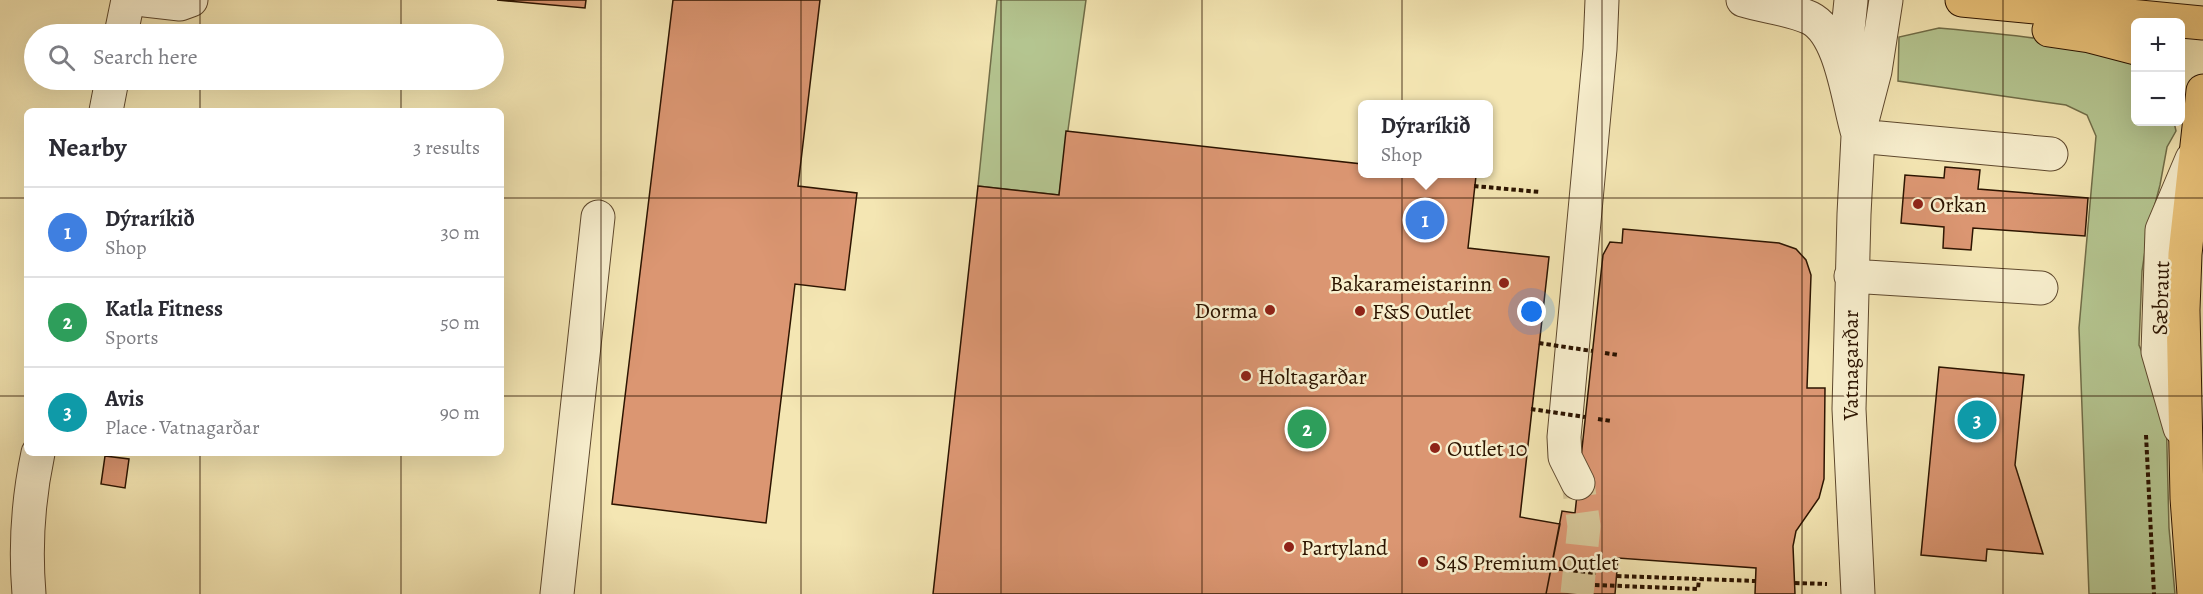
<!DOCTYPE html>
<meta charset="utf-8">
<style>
body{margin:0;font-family:Alegreya,serif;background:#f7f7f7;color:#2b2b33}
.controls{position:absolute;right:18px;top:18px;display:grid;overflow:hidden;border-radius:9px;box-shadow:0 6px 24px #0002}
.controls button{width:54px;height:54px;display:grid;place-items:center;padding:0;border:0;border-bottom:2px solid #e1e1e2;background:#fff;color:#2b2b33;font:30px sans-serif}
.you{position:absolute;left:1532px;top:312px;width:21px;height:21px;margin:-15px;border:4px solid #fff;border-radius:50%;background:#1a73e8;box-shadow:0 0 0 9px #1a73e833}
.badge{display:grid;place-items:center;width:39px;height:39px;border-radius:50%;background:#8f2418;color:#fff;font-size:20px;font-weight:700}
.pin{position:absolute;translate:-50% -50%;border:3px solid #fff;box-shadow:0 2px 6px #0006}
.popup{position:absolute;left:1358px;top:100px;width:135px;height:78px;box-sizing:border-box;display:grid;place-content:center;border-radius:9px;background:#fff;filter:drop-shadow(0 2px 4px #0005);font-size:20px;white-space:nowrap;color:#7c7c81}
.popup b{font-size:22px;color:#2b2b33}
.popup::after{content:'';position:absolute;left:50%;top:100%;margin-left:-12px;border:12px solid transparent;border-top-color:#fff}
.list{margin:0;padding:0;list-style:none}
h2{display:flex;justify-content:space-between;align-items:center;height:78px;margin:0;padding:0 24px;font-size:26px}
h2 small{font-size:20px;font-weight:400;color:#7c7c81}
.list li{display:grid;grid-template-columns:39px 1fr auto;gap:18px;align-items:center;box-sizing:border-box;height:90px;padding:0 24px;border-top:2px solid #e1e1e2}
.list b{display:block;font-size:22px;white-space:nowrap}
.list p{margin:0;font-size:20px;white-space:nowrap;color:#7c7c81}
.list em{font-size:20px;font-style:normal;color:#7c7c81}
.icon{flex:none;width:33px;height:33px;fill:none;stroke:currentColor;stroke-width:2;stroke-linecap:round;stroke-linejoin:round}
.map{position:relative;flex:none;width:2203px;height:594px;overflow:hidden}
.search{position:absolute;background:#fff;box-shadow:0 6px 24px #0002;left:24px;top:24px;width:480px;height:66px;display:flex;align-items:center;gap:15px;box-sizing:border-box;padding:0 21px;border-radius:33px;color:#7c7c81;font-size:22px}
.panel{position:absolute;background:#fff;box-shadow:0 6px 24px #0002;left:24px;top:108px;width:480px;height:348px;border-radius:9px}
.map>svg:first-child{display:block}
.green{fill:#b5c691;stroke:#706d48;stroke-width:1.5}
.building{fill:#db9672;stroke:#2c1400;stroke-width:1.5}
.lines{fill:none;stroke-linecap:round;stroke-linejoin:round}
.minor-tunnel{stroke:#d6c698;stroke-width:33;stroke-dasharray:33 16;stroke-linecap:butt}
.minor-casing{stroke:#5e482d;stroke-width:35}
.major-casing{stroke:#2c1400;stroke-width:35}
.path{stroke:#2c1400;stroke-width:4;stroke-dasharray:4.5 3;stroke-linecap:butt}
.minor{stroke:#f8efce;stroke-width:33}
.major{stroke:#eac37a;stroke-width:33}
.path-bridge{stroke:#2c1400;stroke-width:4;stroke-dasharray:4.5 3;stroke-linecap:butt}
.grid{fill:none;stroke:#2c1400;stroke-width:1.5;stroke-opacity:0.55}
.poi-dot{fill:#8f2418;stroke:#f8efce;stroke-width:2}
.labels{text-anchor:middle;stroke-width:5;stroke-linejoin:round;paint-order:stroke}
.poi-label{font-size:22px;fill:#2c1400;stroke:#f8efce;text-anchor:start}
.street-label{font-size:22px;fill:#2c1400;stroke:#f8efce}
</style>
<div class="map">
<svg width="2203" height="594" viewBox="0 0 2203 594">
<rect width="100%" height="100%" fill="#f4e6b3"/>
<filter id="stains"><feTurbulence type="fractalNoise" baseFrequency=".00333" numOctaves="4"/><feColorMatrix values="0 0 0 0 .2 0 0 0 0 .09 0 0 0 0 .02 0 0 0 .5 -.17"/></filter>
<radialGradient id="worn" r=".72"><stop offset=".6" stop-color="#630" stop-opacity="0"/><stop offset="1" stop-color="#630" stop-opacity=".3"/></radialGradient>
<path class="green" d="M997,0H1086L1059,195L978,186Z
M1939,28C2005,34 2073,40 2135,60L2136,122H2174L2176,131L2167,147L2160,185L2148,231L2142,271L2139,345L2166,409L2169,528L2175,594H2089L2079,328L2096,136L2087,115L2066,105L1898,81L1899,37Z"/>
<path class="building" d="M497,0H586L585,8Z
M673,0H820L798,186L857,193L845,290L795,284L766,523L612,504Z
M1066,131L1362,164V174H1449L1476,176L1468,248L1549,257L1520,517L1560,524L1546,594H933L978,186L1059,195Z
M1945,167L1980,170L1978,189L2088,198L2085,236L1973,228L1971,250L1943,248L1944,227L1901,223L1905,175L1944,178Z
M1623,229L1779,243L1796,249L1806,260L1811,275L1807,388H1825L1824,479L1819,498L1796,531L1793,546L1795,594H1755L1756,568L1618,558L1615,594H1546L1562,511L1575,513L1603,255L1610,242L1622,243Z
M1939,367L2024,375L2015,465L2043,554L1987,549L1986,561L1921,555Z
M105,456L129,459L125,488L101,484Z"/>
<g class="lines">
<path class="minor-tunnel" d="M1577,594L1584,526L1578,483"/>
<defs>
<path id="minor" d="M145,0L180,4L191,0
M1743,0C1765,7 1788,8 1810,18C1842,34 1848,102 1858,134
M121,34L128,0
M1844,69L1851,0
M106,111L112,80
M1858,136L2051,154
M1851,276L2041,288
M2180,428L2158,352L2162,230L2192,159
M1578,483L1565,457L1564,437L1600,49L1602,0
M29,594C25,546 28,500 38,453
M557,594L598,217
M1858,594L1849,409L1854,214L1858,136L1875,71L1886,0"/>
<path id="major" d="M1962,0L2203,23
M2049,30L2090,36L2136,48
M2194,594L2187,498L2183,310L2185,254L2203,91"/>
</defs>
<use href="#minor" class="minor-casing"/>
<use href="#major" class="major-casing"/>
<path class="path" d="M1474,186L1540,192
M1605,353L1618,355
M1598,419L1611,421
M2146,435L2154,594
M1551,568L1596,573
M1617,576L1755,581
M1795,583L1827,584
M1595,585L1698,589L1699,579"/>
<use href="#minor" class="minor"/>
<use href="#major" class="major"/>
<path class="path-bridge" d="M1539,343L1592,351
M1531,409L1585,417"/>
</g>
<path class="grid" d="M200,0V34M401,0V34M601,0V594M801,0V594M1001,0V594M1202,0V594M1402,0V594M1602,0V594M1802,0V594M2003,0V594M200,80V111M401,80V111M0,198H27M501,198H2203M0,396H27M501,396H2203M200,453V594M401,453V594"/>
<g class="poi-dot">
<circle cx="1918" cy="204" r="6"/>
<circle cx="1504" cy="283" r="6"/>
<circle cx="1270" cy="310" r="6"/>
<circle cx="1360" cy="311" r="6"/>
<circle cx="1246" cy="376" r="6"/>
<circle cx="1435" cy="448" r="6"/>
<circle cx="1289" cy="547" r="6"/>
<circle cx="1423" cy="562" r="6"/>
</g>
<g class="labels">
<g class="poi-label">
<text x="1930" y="212">Orkan</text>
<text x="1492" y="291" text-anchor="end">Bakarameistarinn</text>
<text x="1258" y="318" text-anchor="end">Dorma</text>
<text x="1372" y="319">F&amp;S Outlet</text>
<text x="1258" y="384">Holtagarðar</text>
<text x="1447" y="456">Outlet 10</text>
<text x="1301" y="555">Partyland</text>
<text x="1435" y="570">S4S Premium Outlet</text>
</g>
<g class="street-label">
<text transform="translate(2160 298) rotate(-88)" y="8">Sæbraut</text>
<text transform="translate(1850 365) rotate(-90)" y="8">Vatnagarðar</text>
</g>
</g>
<rect width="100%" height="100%" filter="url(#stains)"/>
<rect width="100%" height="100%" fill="url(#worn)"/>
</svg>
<div class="controls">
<button>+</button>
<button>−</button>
</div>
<div class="you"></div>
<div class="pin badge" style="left:1425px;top:220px;background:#3f7fe0">1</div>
<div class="popup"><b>Dýraríkið</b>Shop</div>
<div class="pin badge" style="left:1307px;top:429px;background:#2e9e5b">2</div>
<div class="pin badge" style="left:1977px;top:420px;background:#0f9aa8">3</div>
<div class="search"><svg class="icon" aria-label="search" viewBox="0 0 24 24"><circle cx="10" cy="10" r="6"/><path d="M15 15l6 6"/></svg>Search here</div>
<section class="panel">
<h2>Nearby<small>3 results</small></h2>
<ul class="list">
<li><span class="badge" style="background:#3f7fe0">1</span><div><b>Dýraríkið</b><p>Shop</p></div><em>30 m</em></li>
<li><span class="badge" style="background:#2e9e5b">2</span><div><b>Katla Fitness</b><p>Sports</p></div><em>50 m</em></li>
<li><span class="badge" style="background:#0f9aa8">3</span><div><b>Avis</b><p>Place · Vatnagarðar</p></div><em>90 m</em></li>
</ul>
</section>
</div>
